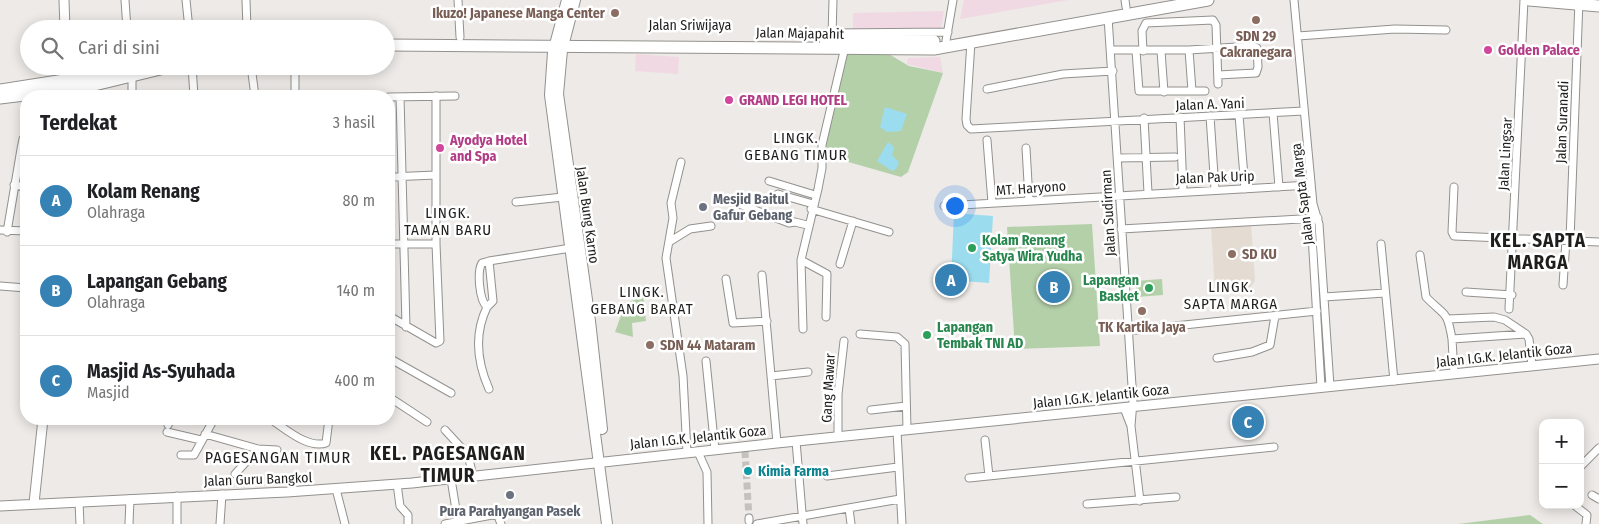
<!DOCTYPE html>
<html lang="id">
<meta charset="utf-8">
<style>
body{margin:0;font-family:"Fira Sans Condensed",sans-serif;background:#f6f6f6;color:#202124}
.controls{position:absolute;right:15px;bottom:15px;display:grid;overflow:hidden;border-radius:10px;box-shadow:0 2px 12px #0003}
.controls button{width:45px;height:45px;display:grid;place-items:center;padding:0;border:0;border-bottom:1px solid #e0e0e0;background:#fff;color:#202124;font:25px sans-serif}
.you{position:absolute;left:954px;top:205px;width:18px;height:18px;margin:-12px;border:4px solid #fff;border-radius:50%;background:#1a73e8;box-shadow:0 0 0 8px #1a73e833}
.badge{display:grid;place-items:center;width:32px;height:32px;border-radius:50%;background:#3682b5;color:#fff;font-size:16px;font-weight:700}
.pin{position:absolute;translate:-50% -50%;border:2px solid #fff;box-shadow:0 1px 5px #0006}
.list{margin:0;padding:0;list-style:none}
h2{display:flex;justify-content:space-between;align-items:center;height:65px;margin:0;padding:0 20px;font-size:21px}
h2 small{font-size:16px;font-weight:400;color:#757577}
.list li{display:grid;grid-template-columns:32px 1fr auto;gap:15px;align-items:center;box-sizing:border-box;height:90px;padding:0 20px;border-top:1px solid #e0e0e0}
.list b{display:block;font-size:19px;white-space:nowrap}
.list p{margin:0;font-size:16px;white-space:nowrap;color:#757577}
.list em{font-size:16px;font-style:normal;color:#757577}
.icon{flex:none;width:28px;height:28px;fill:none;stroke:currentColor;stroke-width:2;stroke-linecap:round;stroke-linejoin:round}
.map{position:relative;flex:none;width:1599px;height:524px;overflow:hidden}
.search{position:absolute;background:#fff;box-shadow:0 2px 12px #0003;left:20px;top:20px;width:375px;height:55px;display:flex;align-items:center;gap:12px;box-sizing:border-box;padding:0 18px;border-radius:28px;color:#757577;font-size:19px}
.panel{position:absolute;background:#fff;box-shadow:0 2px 12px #0003;left:20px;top:90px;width:375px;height:335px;border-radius:20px}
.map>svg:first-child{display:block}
.commercial{fill:#f1d9e4}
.built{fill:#e4dcd3}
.green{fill:#b4d0a9}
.water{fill:#9bddef}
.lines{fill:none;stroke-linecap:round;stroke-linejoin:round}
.minor-tunnel{stroke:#c4c1bf;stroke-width:7;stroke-dasharray:7 3.5;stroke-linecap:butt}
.minor-casing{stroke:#93918e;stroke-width:9}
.tertiary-casing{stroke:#93918e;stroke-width:11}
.secondary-casing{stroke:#93918e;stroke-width:12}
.primary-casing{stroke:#93918e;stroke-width:13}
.minor{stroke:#fff;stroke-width:7}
.tertiary{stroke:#fff;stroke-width:9}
.secondary{stroke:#fff;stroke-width:10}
.primary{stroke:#fff;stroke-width:11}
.education-dot{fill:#8d6e63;stroke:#fff;stroke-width:2}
.hotel-dot{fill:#d1479c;stroke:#fff;stroke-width:2}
.worship-dot{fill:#6b7280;stroke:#fff;stroke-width:2}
.leisure-dot{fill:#2e9e5b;stroke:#fff;stroke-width:2}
.culture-dot{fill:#0f9aa8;stroke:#fff;stroke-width:2}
.labels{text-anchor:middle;stroke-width:5;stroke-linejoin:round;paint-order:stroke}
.education-label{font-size:14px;font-weight:bold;fill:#785e54;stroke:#fff}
.street-label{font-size:14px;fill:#1f1e1d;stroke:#fff}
.hotel-label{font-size:14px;font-weight:bold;fill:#b23c85;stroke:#fff;text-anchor:start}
.worship-label{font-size:14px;font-weight:bold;fill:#5b616d;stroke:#fff;text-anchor:start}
.leisure-label{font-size:14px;font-weight:bold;fill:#27864d;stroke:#fff;text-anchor:start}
.culture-label{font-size:14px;font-weight:bold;fill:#0d838f;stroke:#fff;text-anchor:start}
.neighbourhood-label{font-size:15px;letter-spacing:1px;fill:#1f1e1d;stroke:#fff}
.quarter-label{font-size:16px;letter-spacing:1px;fill:#1f1e1d;stroke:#fff}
.district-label{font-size:19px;font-weight:bold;letter-spacing:1px;fill:#1f1e1d;stroke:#fff}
</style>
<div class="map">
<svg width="1599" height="524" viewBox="0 0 1599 524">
<rect width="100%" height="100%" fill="#edeae7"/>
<path class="commercial" d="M964,0H1068L960,19Z
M944,11L941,28L853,29V13Z
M636,54L679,57L678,74L635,71Z
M940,57L943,73L907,64L908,58Z"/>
<path class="built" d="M1251,223L1255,281L1251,287L1215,291L1211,227Z"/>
<path class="green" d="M845,52L887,53L909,66L943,73L908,172L901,177L831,157L825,152Z
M1092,224L1100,346L1015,349L1007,227Z
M1162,279L1163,295L1137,297L1135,281Z
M643,296L646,321L632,323L633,337L615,332L625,304Z
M1530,515L1543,524H1458Z"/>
<path class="water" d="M885,107L907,114L901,131L887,132L880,127Z
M888,142L894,147L892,155L899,162L896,169L892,171L877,161Z
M954,213L993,216L989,283L951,280Z"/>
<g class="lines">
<path class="minor-tunnel" d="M745,451L749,518"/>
<defs>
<path id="minor" d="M125,0L127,29
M186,0L189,29
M246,0L247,29
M458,0L460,37
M1125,0L1126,7
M1294,0L1313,204L1319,224L1330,386
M1108,17L1133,401L1131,426
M832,33L948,32
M1298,36L1395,29L1446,30
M832,37L833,0
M946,41L953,0
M971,42L966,119L967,125L971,129L1304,111
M1111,50H1189L1253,46L1257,48L1258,67L1256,73L1218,75
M1189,50L1192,91
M1136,51L1139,91H1205
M1143,51L1142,31L1146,23L1213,20L1216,25L1218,84
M1161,51L1164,92
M130,66V69
M192,66L194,96
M251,66L255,96
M295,66V96
M987,89L1063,74L1113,71
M132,96V76
M389,97L455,96
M400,97L406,327
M1273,113L1279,187
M1239,115L1245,189
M1210,116L1215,190
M1180,117L1183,191
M1144,118L1148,193
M987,140L992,203
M1026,148L1029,200
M1118,158L1175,157
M681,162L671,203L673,218L666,258L683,376L687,453
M389,177L436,175
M769,181L815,195
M14,185L26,187
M1454,187L1452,232L1454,236L1599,242
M778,194L813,204
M723,198L789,223L795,222L807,225
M516,202L563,197
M1313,204L1311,218L1321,387
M944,206L1311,185
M811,209L889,232
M1121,229L1318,218
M0,230L26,231
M7,232L21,149L23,139H26
M1570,240L1579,0
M669,242L690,229L711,226
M389,244H436
M1381,244L1394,381
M1420,255L1426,297C1445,317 1447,309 1452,339
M801,260L803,329
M489,261L493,301L487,307C479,300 477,271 482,263L489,261L571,248
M840,264L853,221
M762,275L777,443
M726,279L733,323L767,321
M1563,285L1566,240
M0,286L26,288
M1466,292L1512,295
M1324,297L1385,293
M487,307C474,334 477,362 489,389
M1509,309L1524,0
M389,316L436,343L440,341L436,244V96
M826,317L827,274L801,260L818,189L822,168V145L845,47
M1448,319L1494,317L1505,320L1526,334
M1127,331L1317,311
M860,334L897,337L905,344L907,430
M389,358L451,393
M1217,358L1252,352L1270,345L1275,316
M706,361L715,450
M1454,374L1452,339L1526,334L1529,339L1532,365
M771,376L808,372
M389,397L427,422
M1124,408L1131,426L1140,501
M871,410L906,406
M270,419C285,428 307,449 326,443L329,419
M168,425L171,419
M445,430L468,455L473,476
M897,431L902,524
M167,432L201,440
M205,434L258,449L277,450
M838,437V394L844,341
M985,440L989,476
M796,441L803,524
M698,452L707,472L708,524
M181,455H194L214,419
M1580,467L1599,448
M235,474L258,449
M827,476L898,467
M969,478L1274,447
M451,479L458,522
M397,484L400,506L408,515V524
M336,489L345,524
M1592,495L1599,499
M79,502L80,524
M1087,504L1176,497
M1574,505L1587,515L1586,524
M849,508L851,524
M749,518V521
M129,524L130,499
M177,524V496
M220,524L222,494
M445,524L492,515L498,516L501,524
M757,524L900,499"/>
<path id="tertiary" d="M64,0L65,29
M67,66L68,81L74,96
M34,503L43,419
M0,506L287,492L412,483L777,443L1599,359"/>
<path id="secondary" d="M567,0L553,52L550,95L607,524
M575,0L562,50L558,94L590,321L602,429"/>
<path id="primary" d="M1529,0L1599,6
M825,40L934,41
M386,45L934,49L1208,0
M0,90L122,71
M0,98L82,88L173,66"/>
</defs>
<use href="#minor" class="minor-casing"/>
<use href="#tertiary" class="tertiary-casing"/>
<use href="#secondary" class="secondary-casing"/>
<use href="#primary" class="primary-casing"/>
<use href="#minor" class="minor"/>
<use href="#tertiary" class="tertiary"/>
<use href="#secondary" class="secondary"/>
<use href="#primary" class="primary"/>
</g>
<g class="education-dot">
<circle cx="615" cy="13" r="5"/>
<circle cx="1256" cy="20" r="5"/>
<circle cx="1232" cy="254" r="5"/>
<circle cx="1142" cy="311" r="5"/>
<circle cx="650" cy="345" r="5"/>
</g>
<g class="hotel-dot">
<circle cx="1488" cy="50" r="5"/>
<circle cx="729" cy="100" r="5"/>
<circle cx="440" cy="148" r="5"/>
</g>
<g class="worship-dot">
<circle cx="703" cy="207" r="5"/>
<circle cx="510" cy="495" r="5"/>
</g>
<g class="leisure-dot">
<circle cx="972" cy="248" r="5"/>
<circle cx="1149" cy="288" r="5"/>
<circle cx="927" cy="335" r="5"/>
</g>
<circle class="culture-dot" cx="748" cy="471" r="5"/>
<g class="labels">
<g class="education-label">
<text x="605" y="18" text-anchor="end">Ikuzo! Japanese Manga Center</text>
<text x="1256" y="41">SDN 29<tspan x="1256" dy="16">Cakranegara</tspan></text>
<text x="1242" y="259" text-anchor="start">SD KU</text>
<text x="1142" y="332">TK Kartika Jaya</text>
<text x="660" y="350" text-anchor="start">SDN 44 Mataram</text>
</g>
<g class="street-label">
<text x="690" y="30">Jalan Sriwijaya</text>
<text transform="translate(800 33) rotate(1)" y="5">Jalan Majapahit</text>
<text transform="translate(1210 104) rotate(-2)" y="5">Jalan A. Yani</text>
<text transform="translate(1562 122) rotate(-88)" y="5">Jalan Suranadi</text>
<text transform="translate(1505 154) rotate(-87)" y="5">Jalan Lingsar</text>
<text transform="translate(1215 177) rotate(-2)" y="5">Jalan Pak Urip</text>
<text transform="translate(1031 188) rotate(-4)" y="5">MT. Haryono</text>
<text transform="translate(1302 194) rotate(-97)" y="5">Jalan Sapta Marga</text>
<text transform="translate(1108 213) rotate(-93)" y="5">Jalan Sudirman</text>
<text transform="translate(588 215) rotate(82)" y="5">Jalan Bung Karno</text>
<text transform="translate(1504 355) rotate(-6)" y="5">Jalan I.G.K. Jelantik Goza</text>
<text transform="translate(828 388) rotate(-87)" y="5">Gang Mawar</text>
<text transform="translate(1101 396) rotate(-6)" y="5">Jalan I.G.K. Jelantik Goza</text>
<text transform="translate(698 437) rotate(-6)" y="5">Jalan I.G.K. Jelantik Goza</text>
<text transform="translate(258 479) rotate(-2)" y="5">Jalan Guru Bangkol</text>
</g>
<g class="hotel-label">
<text x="1498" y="55">Golden Palace</text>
<text x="739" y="105">GRAND LEGI HOTEL</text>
<text x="450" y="145">Ayodya Hotel<tspan x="450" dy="16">and Spa</tspan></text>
</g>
<g class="worship-label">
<text x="713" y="204">Mesjid Baitul<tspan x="713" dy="16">Gafur Gebang</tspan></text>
<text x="510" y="516" text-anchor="middle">Pura Parahyangan Pasek</text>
</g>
<g class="leisure-label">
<text x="982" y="245">Kolam Renang<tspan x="982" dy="16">Satya Wira Yudha</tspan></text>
<text x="1139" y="285" text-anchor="end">Lapangan<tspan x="1139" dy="16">Basket</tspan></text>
<text x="937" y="332">Lapangan<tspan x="937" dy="16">Tembak TNI AD</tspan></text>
</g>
<g class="culture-label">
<text x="758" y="476">Kimia Farma</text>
</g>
<g class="neighbourhood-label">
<text x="796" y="143">LINGK.<tspan x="796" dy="17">GEBANG TIMUR</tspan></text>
<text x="448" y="218">LINGK.<tspan x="448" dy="17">TAMAN BARU</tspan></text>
<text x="1231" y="292">LINGK.<tspan x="1231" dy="17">SAPTA MARGA</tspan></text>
<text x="642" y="297">LINGK.<tspan x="642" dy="17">GEBANG BARAT</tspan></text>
</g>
<g class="quarter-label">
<text x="278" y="463">PAGESANGAN TIMUR</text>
</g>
<g class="district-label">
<text x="1538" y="247">KEL. SAPTA<tspan x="1538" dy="22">MARGA</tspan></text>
<text x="448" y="460">KEL. PAGESANGAN<tspan x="448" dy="22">TIMUR</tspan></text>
</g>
</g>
</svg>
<div class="controls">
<button>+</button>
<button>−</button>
</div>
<div class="you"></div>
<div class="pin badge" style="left:951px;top:280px">A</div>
<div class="pin badge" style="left:1054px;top:287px">B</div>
<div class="pin badge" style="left:1248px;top:422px">C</div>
<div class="search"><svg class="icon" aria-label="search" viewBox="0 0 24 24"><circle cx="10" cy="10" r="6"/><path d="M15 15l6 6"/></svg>Cari di sini</div>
<section class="panel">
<h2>Terdekat<small>3 hasil</small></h2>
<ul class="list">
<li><span class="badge">A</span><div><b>Kolam Renang</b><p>Olahraga</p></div><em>80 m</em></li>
<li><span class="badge">B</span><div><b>Lapangan Gebang</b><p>Olahraga</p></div><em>140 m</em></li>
<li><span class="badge">C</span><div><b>Masjid As-Syuhada</b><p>Masjid</p></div><em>400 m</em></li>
</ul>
</section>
</div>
